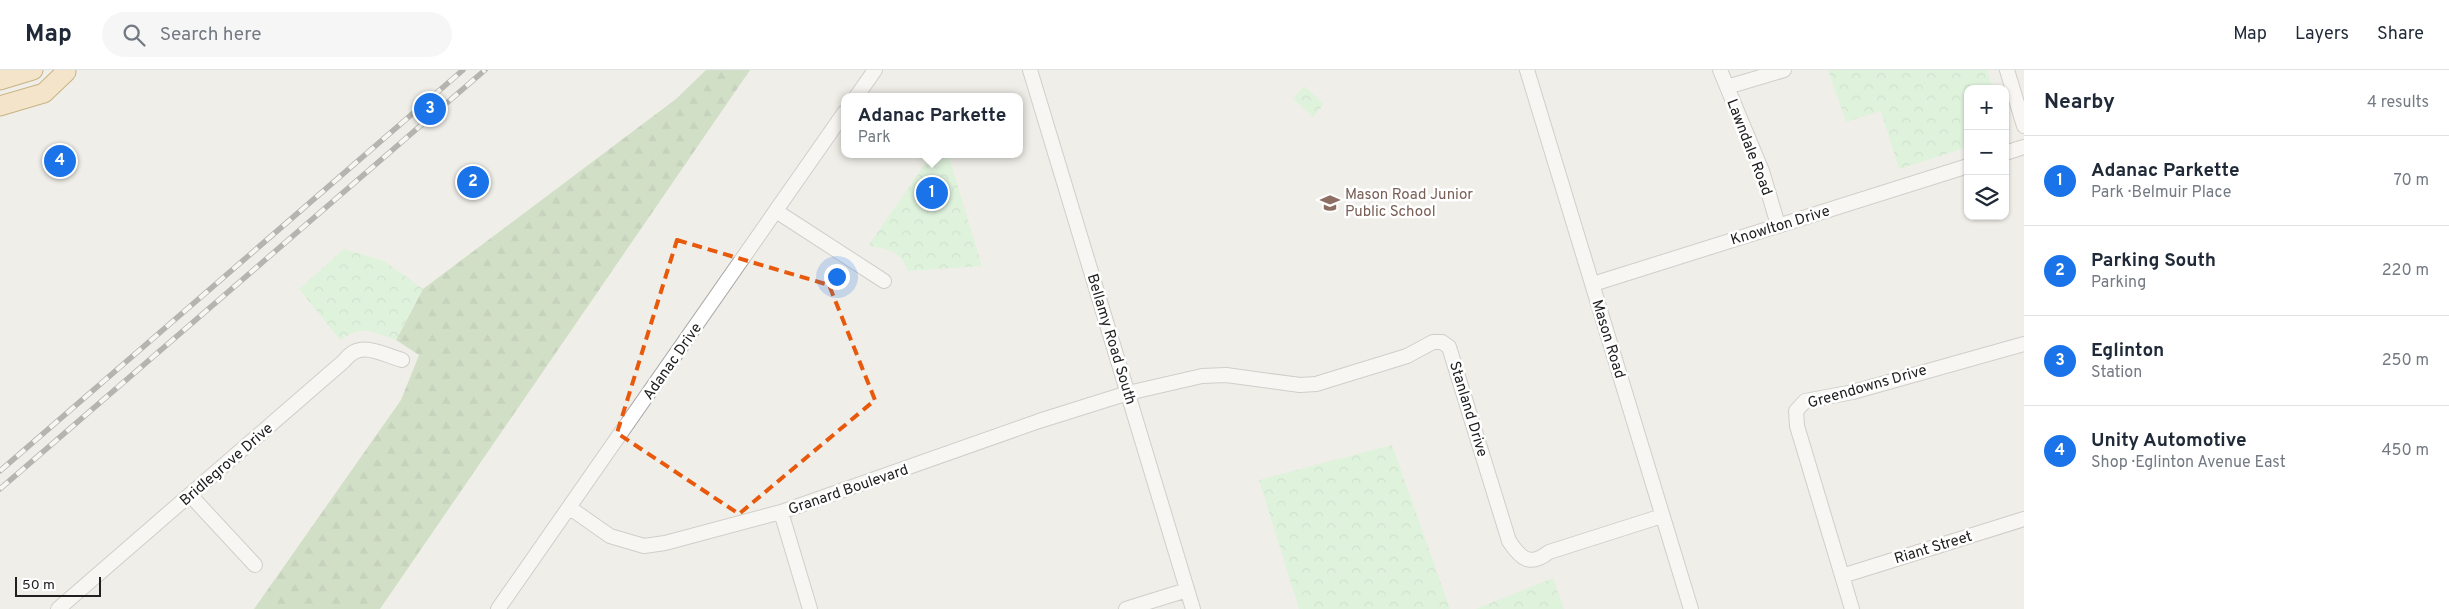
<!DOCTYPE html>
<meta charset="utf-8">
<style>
body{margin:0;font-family:Overpass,sans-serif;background:#f6f6f7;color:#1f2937}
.controls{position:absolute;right:15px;top:15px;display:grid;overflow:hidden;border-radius:10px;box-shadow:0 1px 4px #0004}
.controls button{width:45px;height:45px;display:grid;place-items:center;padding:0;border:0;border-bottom:1px solid #e0e1e3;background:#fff;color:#1f2937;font:25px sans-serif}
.scale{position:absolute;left:15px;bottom:12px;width:86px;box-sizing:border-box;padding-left:5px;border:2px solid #202020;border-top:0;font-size:14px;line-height:18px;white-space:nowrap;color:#202020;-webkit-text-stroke:4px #fff;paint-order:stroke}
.you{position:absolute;left:836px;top:206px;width:18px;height:18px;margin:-12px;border:4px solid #fff;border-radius:50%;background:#1a73e8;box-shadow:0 0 0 8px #1a73e833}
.badge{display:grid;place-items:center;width:32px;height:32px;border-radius:50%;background:#1a73e8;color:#fff;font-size:16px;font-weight:700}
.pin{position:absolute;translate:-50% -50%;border:2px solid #fff;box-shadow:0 1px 5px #0006}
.popup{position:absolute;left:841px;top:23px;width:182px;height:65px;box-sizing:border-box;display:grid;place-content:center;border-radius:10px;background:#fff;filter:drop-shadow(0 1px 4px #0005);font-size:16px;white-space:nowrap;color:#747a83}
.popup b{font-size:19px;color:#1f2937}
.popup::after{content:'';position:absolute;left:50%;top:100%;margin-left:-10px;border:10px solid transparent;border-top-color:#fff}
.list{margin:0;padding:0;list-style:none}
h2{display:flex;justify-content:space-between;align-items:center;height:65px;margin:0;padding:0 20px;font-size:21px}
h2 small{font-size:16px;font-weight:400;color:#747a83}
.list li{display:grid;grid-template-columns:32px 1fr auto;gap:15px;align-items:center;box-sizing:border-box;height:90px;padding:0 20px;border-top:1px solid #e0e1e3}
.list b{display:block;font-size:19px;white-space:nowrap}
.list p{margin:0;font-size:16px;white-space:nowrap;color:#747a83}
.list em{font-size:16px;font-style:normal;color:#747a83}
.icon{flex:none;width:28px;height:28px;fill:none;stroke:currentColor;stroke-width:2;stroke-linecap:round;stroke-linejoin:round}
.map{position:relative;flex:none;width:2024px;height:539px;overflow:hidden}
header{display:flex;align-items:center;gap:30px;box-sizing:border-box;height:70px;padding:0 25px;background:#fff;border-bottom:1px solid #e0e1e3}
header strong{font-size:24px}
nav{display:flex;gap:28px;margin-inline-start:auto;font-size:18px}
.search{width:350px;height:45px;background:#f6f6f7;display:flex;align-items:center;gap:12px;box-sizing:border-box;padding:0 18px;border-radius:28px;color:#747a83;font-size:19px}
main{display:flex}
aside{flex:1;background:#fff}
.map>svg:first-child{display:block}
.forest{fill:url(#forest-firs)}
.park{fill:url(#park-crowns)}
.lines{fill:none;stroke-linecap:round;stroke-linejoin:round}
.minor-casing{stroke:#a7a7a7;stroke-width:16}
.major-casing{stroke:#956c08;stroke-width:21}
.minor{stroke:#fff;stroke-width:14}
.major{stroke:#f7d7a6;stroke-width:19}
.rail-casing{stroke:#6e6e6e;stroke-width:5.5}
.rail{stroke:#fff;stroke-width:4;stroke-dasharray:11;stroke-linecap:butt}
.marked{fill:none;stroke:#e8590c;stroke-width:4;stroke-dasharray:10 6;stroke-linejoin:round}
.labels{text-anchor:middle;stroke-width:5;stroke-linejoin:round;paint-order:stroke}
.street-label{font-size:15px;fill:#202020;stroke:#fff}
.education-label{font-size:15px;fill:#785e54;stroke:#fff;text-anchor:start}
</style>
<header>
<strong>Map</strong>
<div class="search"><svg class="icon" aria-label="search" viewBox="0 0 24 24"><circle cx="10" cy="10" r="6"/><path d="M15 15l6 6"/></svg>Search here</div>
<nav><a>Map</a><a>Layers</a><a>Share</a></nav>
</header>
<main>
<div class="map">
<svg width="2024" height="539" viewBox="0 0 2024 539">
<defs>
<pattern id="forest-firs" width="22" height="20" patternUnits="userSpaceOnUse" patternTransform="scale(1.25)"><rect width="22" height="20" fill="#aacd9f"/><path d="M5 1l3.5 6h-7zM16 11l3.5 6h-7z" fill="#92b089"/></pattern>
<pattern id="park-crowns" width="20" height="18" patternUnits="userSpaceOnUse" patternTransform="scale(1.25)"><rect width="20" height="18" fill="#c8f7ce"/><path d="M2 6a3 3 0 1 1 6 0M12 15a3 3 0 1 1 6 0" fill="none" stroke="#acd3b1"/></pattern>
</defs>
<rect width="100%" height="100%" fill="#f0eee8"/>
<path class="forest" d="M706,0H750L380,539H254L401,330L419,285L396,270L423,219L676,29Z"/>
<path class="park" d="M1828,0H1987L1993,19H1968V77L1899,99L1881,41L1846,52Z
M1304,16L1324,34L1313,47L1293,29Z
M932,84H948L982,196L908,201C901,181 887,178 868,176Z
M344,179L384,191L423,219L396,270C370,262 365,254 340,270L299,219Z
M1392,375L1450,539H1299L1259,410Z
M1553,508L1564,539H1476Z"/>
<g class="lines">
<defs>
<path id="minor" d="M1030,0L1193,539
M1527,0L1691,539
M1720,0L1762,101L1778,155
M2007,0L2024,56
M1727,17L1784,0
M856,27L875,0
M2005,83L2024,77
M776,141L884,211
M1593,214L1968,96
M190,425L255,495
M570,438L610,466L644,476L665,473L781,442L1039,351L1128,323L1202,306L1226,305L1300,315L1316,314L1407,286L1433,272H1442L1449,277L1509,471C1521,489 1530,497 1549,482L1662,446
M781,442L810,539
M1842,506L2024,449
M58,539L344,291C360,269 381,284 402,290
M498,539L844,43
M1126,539L1187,520
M1852,539L1797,356L1796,341L1805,331L1853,322L2024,274"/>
<path id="major" d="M0,10L33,0
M0,36L44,23L66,2"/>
</defs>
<use href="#minor" class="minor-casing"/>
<use href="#major" class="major-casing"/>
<use href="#minor" class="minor"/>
<use href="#major" class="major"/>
<defs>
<path id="rail" d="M0,401L463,0
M0,419L485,0"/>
</defs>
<use href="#rail" class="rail-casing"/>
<use href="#rail" class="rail"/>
</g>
<path d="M0 0H2024V539H0ZM677,170L829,215L875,330L739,444L617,363Z" fill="#f0eee8" fill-opacity=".55" fill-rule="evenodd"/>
<path class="marked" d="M677,170L829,215L875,330L739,444L617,363Z"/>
<defs>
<symbol id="school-bare" viewBox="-9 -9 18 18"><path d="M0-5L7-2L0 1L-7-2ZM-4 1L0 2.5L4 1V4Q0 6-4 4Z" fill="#8d6e63" stroke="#fff" stroke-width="2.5" paint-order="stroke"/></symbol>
</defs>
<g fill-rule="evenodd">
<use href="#school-bare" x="1316" y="119" width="28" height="28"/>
</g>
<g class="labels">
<g class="street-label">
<text transform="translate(1750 77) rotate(69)" y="5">Lawndale Road</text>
<text transform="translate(1780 155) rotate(-17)" y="5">Knowlton Drive</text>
<text transform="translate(1112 269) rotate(73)" y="5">Bellamy Road South</text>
<text transform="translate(1609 269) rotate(73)" y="5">Mason Road</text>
<text transform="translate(672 291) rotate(-55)" y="5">Adanac Drive</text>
<text transform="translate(1867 316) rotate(-16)" y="5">Greendowns Drive</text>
<text transform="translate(1469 339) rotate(73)" y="5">Stanland Drive</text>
<text transform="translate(226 394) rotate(-41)" y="5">Bridlegrove Drive</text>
<text transform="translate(848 419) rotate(-19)" y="5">Granard Boulevard</text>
<text transform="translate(1933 477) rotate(-17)" y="5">Riant Street</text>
</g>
<g class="education-label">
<text x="1345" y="129">Mason Road Junior<tspan x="1345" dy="17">Public School</tspan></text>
</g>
</g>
</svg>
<div class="controls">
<button>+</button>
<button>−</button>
<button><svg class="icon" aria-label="layers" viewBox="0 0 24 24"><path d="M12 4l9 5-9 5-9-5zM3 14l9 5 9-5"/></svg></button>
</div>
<div class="scale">50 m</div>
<div class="you"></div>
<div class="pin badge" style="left:932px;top:123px">1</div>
<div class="popup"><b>Adanac Parkette</b>Park</div>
<div class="pin badge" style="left:473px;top:112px">2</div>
<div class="pin badge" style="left:430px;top:39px">3</div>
<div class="pin badge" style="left:60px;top:91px">4</div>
</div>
<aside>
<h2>Nearby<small>4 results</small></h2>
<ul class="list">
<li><span class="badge">1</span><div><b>Adanac Parkette</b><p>Park · Belmuir Place</p></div><em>70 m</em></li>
<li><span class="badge">2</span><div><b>Parking South</b><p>Parking</p></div><em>220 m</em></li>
<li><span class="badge">3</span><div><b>Eglinton</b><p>Station</p></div><em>250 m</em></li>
<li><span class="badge">4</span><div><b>Unity Automotive</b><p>Shop · Eglinton Avenue East</p></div><em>450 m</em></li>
</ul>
</aside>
</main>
